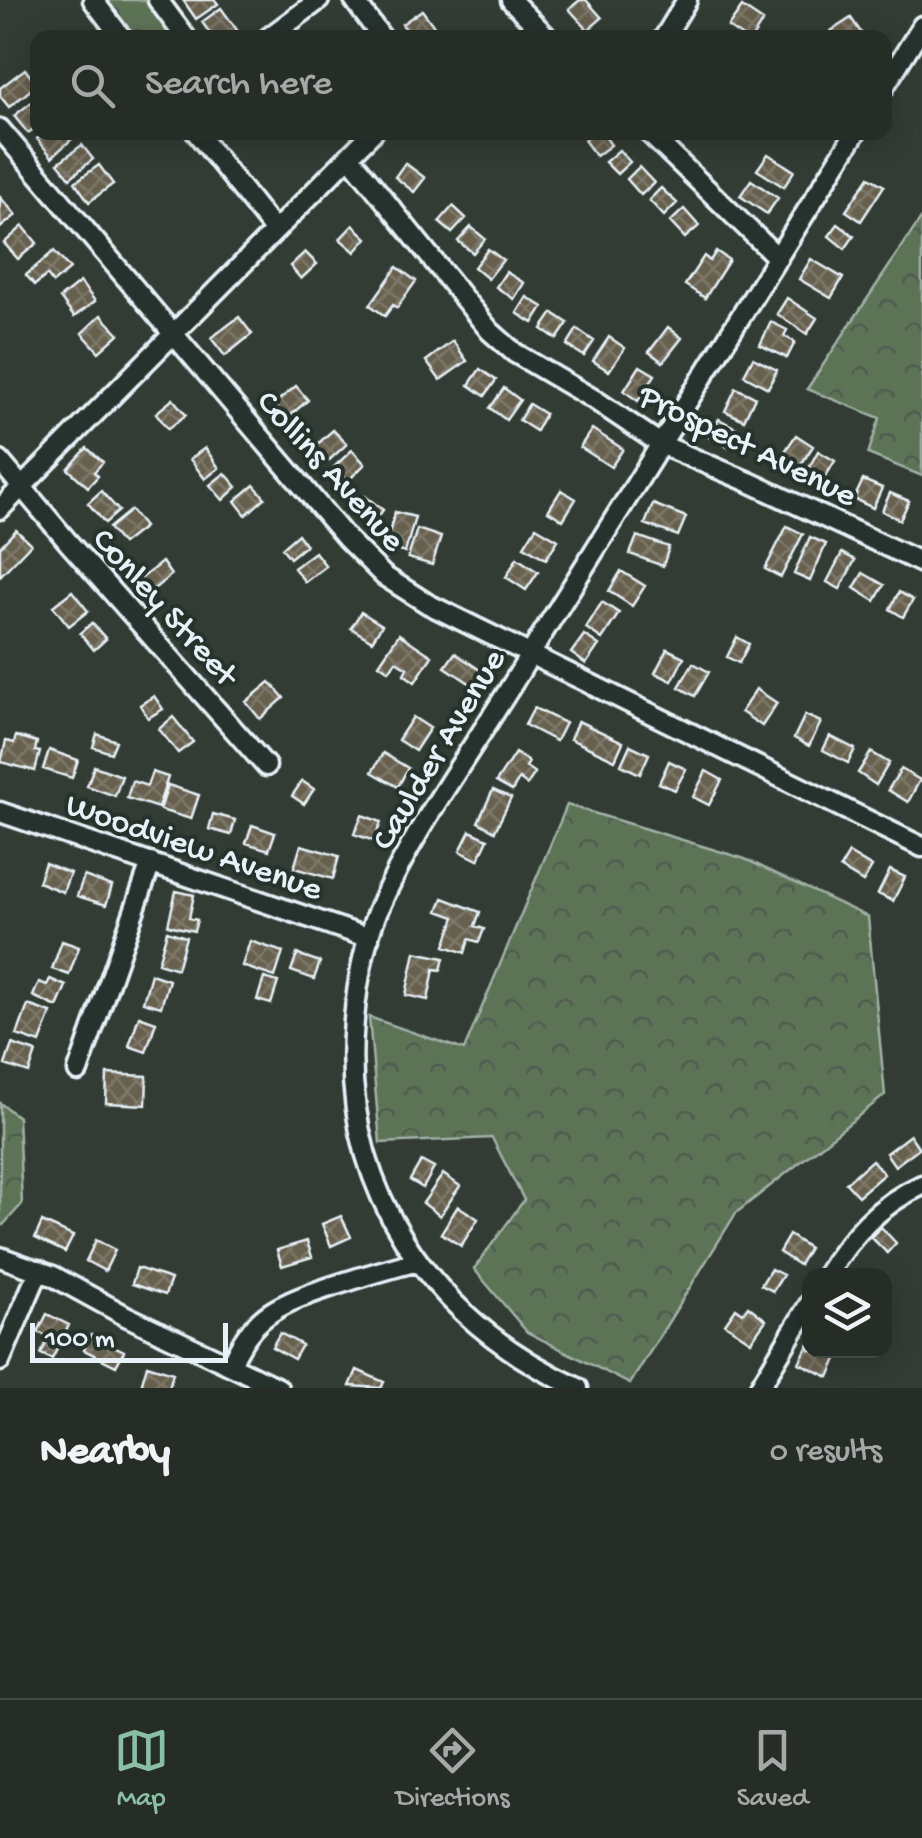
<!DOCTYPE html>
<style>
body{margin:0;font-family:"Gochi Hand",sans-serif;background:#2e352f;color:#f1f3f6}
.controls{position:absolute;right:30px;bottom:30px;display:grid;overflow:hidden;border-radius:20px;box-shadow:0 5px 25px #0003}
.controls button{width:90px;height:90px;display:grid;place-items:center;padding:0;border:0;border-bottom:2px solid #424944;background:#262d27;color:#f1f3f6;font:50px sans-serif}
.scale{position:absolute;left:30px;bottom:25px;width:198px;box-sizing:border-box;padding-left:10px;border:5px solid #e8f1f8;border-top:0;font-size:28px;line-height:35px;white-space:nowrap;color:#e8f1f8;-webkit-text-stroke:8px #26332d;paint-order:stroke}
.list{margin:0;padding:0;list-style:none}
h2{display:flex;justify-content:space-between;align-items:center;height:130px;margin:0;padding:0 40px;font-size:42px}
h2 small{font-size:32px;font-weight:400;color:#a4a8a7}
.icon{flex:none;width:55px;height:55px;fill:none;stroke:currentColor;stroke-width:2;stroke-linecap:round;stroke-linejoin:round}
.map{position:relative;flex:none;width:922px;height:1388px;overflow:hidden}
.search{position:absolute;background:#262d27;box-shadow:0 5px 25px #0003;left:30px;right:30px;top:30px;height:110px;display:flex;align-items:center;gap:25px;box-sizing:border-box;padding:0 35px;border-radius:20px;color:#a4a8a7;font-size:38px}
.sheet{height:310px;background:#262d27}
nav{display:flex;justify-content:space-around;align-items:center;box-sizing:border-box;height:140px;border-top:2px solid #424944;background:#262d27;font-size:28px;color:#a4a8a7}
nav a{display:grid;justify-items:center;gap:5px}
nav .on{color:#8abfa5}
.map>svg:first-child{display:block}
.forest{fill:url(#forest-crowns);stroke:#a2b2a8;stroke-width:2.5}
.building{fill:url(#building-cross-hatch);stroke:#e8f1f8;stroke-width:2.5}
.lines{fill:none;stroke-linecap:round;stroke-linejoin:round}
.minor-casing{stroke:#e8f1f8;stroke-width:25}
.minor{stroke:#26332d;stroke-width:18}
.labels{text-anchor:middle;stroke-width:8;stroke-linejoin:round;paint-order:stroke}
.street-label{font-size:35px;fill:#e8f1f8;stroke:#26332d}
</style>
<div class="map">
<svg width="922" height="1388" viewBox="0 0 922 1388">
<defs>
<pattern id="forest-crowns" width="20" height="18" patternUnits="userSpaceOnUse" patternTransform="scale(2.5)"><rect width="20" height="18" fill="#5d7357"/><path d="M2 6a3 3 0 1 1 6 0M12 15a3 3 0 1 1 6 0" fill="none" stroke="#505b50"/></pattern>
<pattern id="building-cross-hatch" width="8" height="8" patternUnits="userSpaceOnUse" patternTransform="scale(2.5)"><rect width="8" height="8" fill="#67604f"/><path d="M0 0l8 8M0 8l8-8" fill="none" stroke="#7d7769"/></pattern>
</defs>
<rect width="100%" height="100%" fill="#333c34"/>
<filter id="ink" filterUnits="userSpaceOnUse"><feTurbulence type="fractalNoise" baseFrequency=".01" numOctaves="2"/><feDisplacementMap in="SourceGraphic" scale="20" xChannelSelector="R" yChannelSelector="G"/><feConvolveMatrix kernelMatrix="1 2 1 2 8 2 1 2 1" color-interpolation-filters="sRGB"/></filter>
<g filter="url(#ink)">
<path class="forest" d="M102,0H149L178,37H131Z
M922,217V476L868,454L880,418L807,389Z
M567,805L745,859L868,917L885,1095L736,1213L630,1384L527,1332L474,1269L524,1200L492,1138L380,1143L369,1017L464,1050Z
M0,1103L18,1117L22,1204L3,1225H0Z"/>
<path class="building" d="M183,0H215L218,4L196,19Z
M580,0H586L602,18L588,30L569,9Z
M742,7L763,21L752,38H744L728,27Z
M221,8L237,30L227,38H213L202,22Z
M422,10L438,32L430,38H412L402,24Z
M851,18L862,34L856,38H835L831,31Z
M25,69L37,85L9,107L0,96V88Z
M38,97V126L28,133L14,116Z
M45,132H70L74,137L52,157L37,139Z
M594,132H602L611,145L596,156L584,140Z
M82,145L93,159L70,178L58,163Z
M619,150L630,162L617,174L605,162Z
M768,154L794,171L784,187L757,170Z
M405,163L425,178L414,192L395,177Z
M99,165L113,184L89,202L75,182Z
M639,167L654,183L641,195L627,179Z
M869,177L884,186L861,221L846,211Z
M751,180L778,198L767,214L740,196Z
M661,188L677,203L664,216L649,200Z
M0,197L16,215L0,228Z
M453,206L466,218L452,233L439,222Z
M684,209L699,226L685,238L670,222Z
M838,224L854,236L845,249L829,236Z
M353,225L367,238L355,252L340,239Z
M23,226L37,243L18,259L4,243Z
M471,227L485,239L473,253L458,241Z
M488,249L503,260L488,279L474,267Z
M54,251L70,269L53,283L47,275L35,285L26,275Z
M716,251L729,260L705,298L685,285L704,256L710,261Z
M305,252L317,264L301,279L290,266Z
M811,259L843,278L831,298L799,279Z
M397,267L416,281L397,308L393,305L385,316L370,305Z
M506,272L524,283L514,299L496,287Z
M80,282L95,301L74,317L60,298Z
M527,297L543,307L533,323L517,313Z
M787,298L817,318L807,334L777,314Z
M553,313L568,323L557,339L542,329Z
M101,315L119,334L99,352L82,333Z
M239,317L252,334L225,356L211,338Z
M771,322L787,330L784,336L795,342L787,358L760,345Z
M668,327L682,338L663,362L649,352Z
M577,329L594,341L584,356L567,345Z
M609,337L625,348L609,371L593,361Z
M453,341L467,361L440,380L426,361Z
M753,358L777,370L768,388L744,375Z
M640,366L655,375L638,401L624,391Z
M480,369L496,380L485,396L469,385Z
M296,386L308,400L286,419L274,404Z
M504,388L520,400L506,420L490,408Z
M736,388L755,397L744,420L725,411Z
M173,399L186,415L168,429L156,413Z
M529,404L545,414L536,431L519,420Z
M719,419L738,429L728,447L709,437Z
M592,429L623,449L611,467L580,447Z
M333,430L347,444L326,463L313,448Z
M796,435L813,446L795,474L777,463Z
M87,448L103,462L94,472L98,476L88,487L68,469Z
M205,448L219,468L205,479L190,459Z
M352,450L365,464L348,481L334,467Z
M818,451L835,461L821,484L805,475Z
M225,473L237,487L223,500L210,485Z
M863,480L882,488L873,508L854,499Z
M254,485L265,498L246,515L235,501Z
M561,490L576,499L563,520L548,511Z
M101,491L119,511L105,523L88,503Z
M890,493L909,501L900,520L882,511Z
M365,496L383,510L373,523L355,509Z
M653,504L686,517L678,536L645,524Z
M131,510L144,527L122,544L109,528Z
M395,512L415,517L405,553L385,547Z
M787,526L803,534L781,577L765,569Z
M536,527L558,540L546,559L524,546Z
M417,529L441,537L432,565L408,558Z
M16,530L31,544L0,576V547Z
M298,534L306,545L290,558L282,548Z
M637,536L669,547L663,566L630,554Z
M810,537L826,544L810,581L794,574Z
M315,552L326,566L305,582L294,568Z
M842,553L855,560L840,589L827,582Z
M517,558L538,572L526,590L506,577Z
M162,562L171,575L149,593L139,580Z
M621,571L645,586L632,606L609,591Z
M863,573L884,585L875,601L854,588Z
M72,591L88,611L69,626L53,606Z
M899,592L913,600L903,617L890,609Z
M602,602L619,613L602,639L586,628Z
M361,612L382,625L372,641L351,628Z
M92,623L106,639L94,650L80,633Z
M399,634L432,656L415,682L404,674L407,668L396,661L389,671L379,664Z
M584,635L599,645L586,664L571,653Z
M737,637L749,644L739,663L727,657Z
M667,649L684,657L672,681L655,673Z
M455,653L483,672L474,686L445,667Z
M693,663L709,672L695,696L679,687Z
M270,682L284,698L260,719L246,702Z
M756,689L777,703L762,726L741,712Z
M154,696L163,709L148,718L140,705Z
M534,708L565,723L556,741L525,725Z
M805,715L821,722L809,746L794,738Z
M173,717L193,742L178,753L159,729Z
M413,717L430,728L415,751L398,740Z
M578,721L623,742L615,760L570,739Z
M97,734L116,741L111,753L93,747Z
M16,736L37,742L35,751L40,752L35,771L1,762L6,741L14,743Z
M830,736L855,749L848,763L823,750Z
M630,745L649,754L640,774L621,765Z
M49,750L78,760L72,778L43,769Z
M871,752L889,763L876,785L858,773Z
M383,753L408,768L398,787L372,772Z
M515,753L529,762L526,767L535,773L527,785L519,779L512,791L496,782Z
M669,761L686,769L675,790L659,783Z
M94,766L122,776L115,796L87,786Z
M901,769L920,780L908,802L888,790Z
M706,771L722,780L709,805L693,797Z
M152,772L168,777L158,808L127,798L132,781L147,786Z
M302,781L314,789L304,804L292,796Z
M168,785L199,795L191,819L160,810Z
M493,790L511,798L495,831L478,822Z
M213,814L235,820L231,835L209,829Z
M362,815L381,822L374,841L354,834Z
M252,825L275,833L269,850L246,843Z
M470,831L488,839L478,860L460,851Z
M301,845L339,856L333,879L294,868Z
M849,853L872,867L863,882L840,868Z
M45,863L70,873L63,892L38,882Z
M890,870L905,877L893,901L878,894Z
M84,876L112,886L106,905L77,896Z
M176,891L194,895L189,918L197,920L194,931L168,925Z
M443,898L480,912L475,926L484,929L479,942L469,939L465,953L445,946L455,917L438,911Z
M167,931L186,937L177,969L158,963Z
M62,941L79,947L69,975L52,969Z
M250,941L283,952L275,977L242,966Z
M415,952L444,958L441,970L434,969L428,1000L406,995Z
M297,954L320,962L314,979L291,971Z
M151,974L169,980L161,1007L143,1002Z
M264,978L278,982L271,1004L257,1000Z
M50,979L66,986L57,1007L33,996L39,982L47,985Z
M28,1005L51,1013L40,1043L17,1035Z
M139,1016L156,1022L146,1052L129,1046Z
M12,1044L36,1052L29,1073L5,1065Z
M107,1074L147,1076L146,1105L106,1103Z
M910,1135L919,1148L895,1166L886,1153Z
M872,1160L884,1174L858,1196L846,1183Z
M421,1161L434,1168L423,1188L410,1180Z
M443,1174L460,1186L440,1216L423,1203Z
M458,1206L478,1219L461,1246L441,1233Z
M341,1216L351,1237L331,1246L322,1224Z
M42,1222L73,1236L65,1252L35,1238Z
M881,1227L896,1243L887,1253L871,1237Z
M789,1235L809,1248L799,1265L779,1252Z
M96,1240L115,1250L105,1271L86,1261Z
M307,1241L312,1257L282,1266L277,1250Z
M137,1268L171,1279L165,1295L132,1284Z
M771,1269L783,1275L773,1291L761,1285Z
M748,1306L766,1320L751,1341L725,1324L736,1308L743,1313Z
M47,1314L69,1325L52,1359L41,1354L49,1337L38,1332Z
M280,1333L302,1345L294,1359L272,1347Z
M91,1335L124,1351L116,1366L84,1350Z
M808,1345L810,1350H819L837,1359L829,1377L799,1363Z
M147,1365L173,1373L169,1388L141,1386Z
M357,1370L384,1382L381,1388L350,1386Z"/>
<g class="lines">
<defs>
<path id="minor" d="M93,0L122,38
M158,0L186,38
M354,0L382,38
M511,0L548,38
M268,38L319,0
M664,38L687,0
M884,87L922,26
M0,129L347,539L384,576L428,604L922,847
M196,132L274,230
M648,132L778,258
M349,156L490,331L515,353L595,400L662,445L749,482L922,563
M0,461L68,542L266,766
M0,509L373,132
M0,812L369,938
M78,1071L151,863
M0,1257L53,1276L126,1316L278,1388
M826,1276C851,1236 878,1205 922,1185
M0,1361L39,1270
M231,1365C252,1312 285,1302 336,1285C364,1276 391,1268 418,1261
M578,1388C429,1319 339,1187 354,1020C357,984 364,944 378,910C420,815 490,727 541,636L856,132
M759,1388L810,1303"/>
</defs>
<use href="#minor" class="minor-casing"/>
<use href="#minor" class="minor"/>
</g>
</g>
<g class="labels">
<g class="street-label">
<text transform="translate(749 443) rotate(26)" y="12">Prospect Avenue</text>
<text transform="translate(333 469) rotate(48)" y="12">Collins Avenue</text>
<text transform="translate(167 605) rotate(48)" y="12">Conley Street</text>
<text transform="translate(436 748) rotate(-59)" y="12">Caulder Avenue</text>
<text transform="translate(195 844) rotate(19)" y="12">Woodview Avenue</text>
</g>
</g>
</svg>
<div class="controls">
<button><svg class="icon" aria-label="layers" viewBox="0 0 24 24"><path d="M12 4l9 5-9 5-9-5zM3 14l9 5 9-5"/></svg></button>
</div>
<div class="scale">100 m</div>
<div class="search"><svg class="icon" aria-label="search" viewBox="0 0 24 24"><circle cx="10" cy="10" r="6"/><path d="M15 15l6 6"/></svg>Search here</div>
</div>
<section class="sheet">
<h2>Nearby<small>0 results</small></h2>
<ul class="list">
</ul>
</section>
<nav>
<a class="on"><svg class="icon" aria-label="map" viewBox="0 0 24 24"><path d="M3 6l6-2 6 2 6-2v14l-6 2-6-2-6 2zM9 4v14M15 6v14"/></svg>Map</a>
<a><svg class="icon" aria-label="directions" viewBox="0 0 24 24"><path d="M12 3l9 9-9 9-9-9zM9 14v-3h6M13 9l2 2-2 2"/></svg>Directions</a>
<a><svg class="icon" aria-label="saved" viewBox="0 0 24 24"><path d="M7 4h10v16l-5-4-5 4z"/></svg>Saved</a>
</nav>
